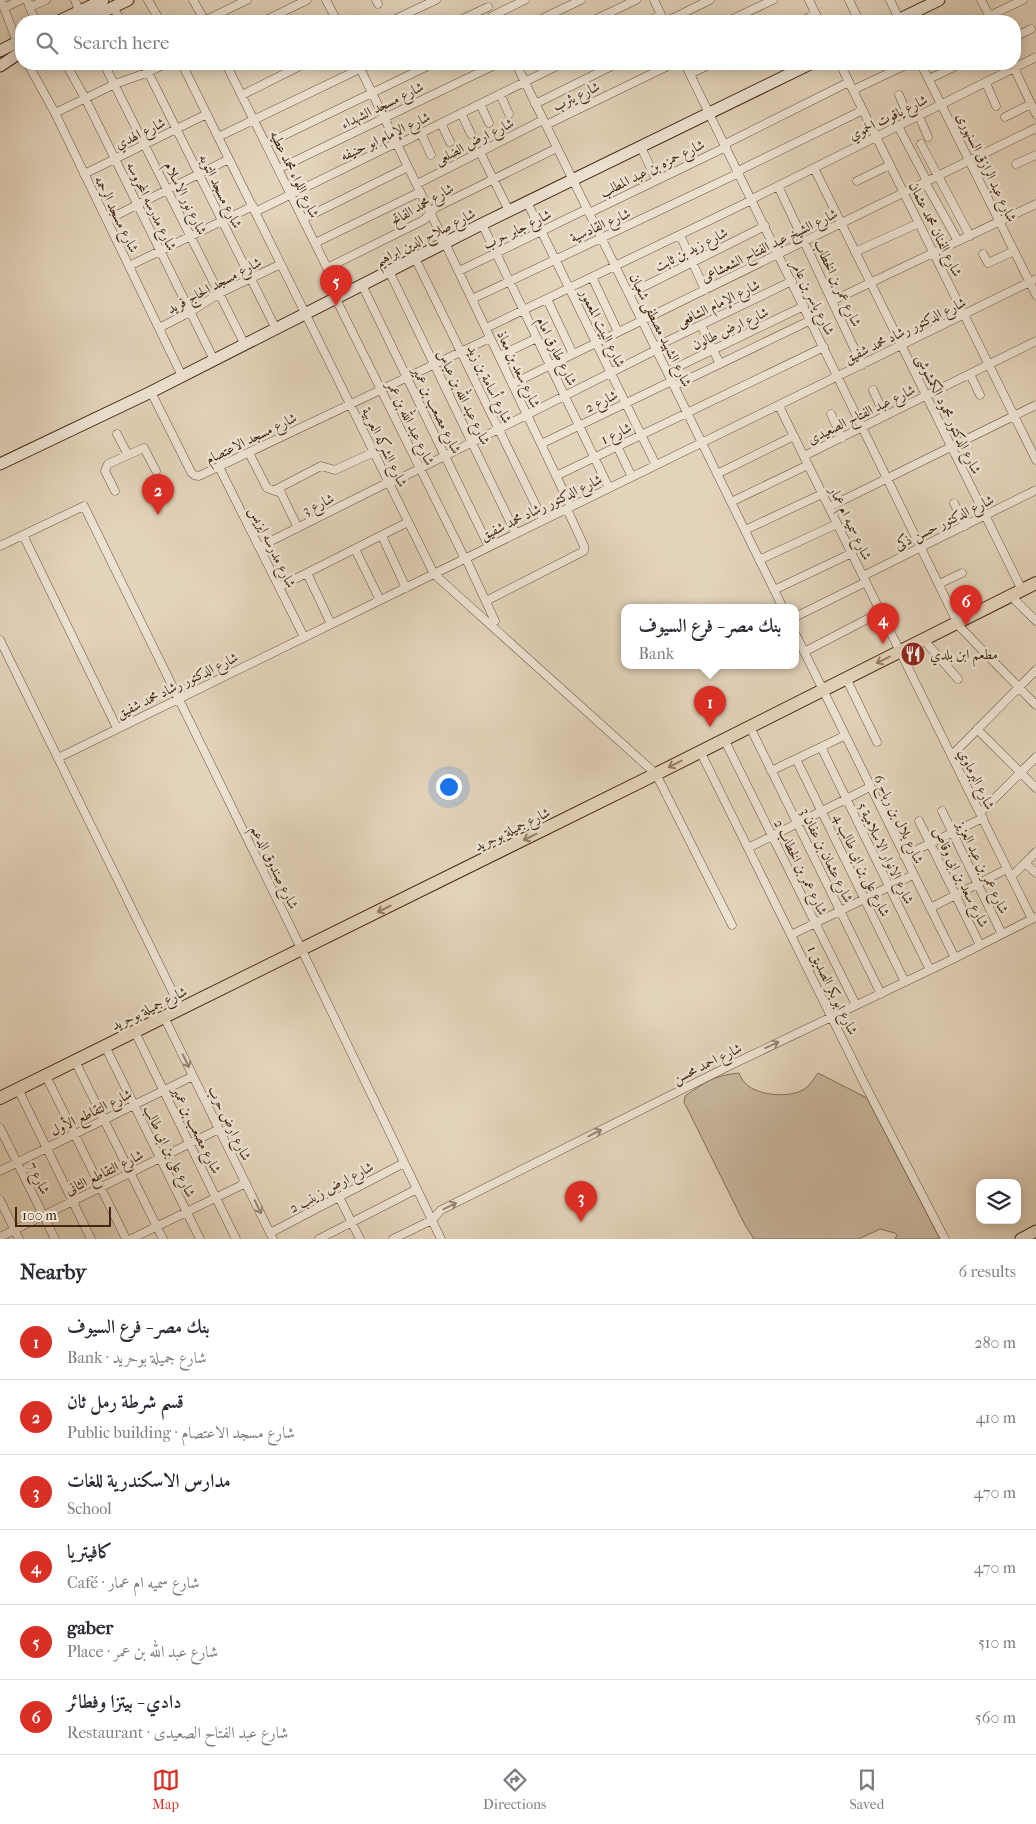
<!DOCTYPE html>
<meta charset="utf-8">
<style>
body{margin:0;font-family:"IM FELL French Canon",Amiri,serif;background:#f7f7f7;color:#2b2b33}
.controls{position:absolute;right:15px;bottom:15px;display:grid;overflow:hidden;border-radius:10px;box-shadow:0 2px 12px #0003}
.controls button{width:45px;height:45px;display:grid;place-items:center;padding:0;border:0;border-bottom:1px solid #e1e1e2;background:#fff;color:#2b2b33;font:25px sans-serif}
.scale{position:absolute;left:15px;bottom:12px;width:96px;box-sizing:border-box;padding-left:5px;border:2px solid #422610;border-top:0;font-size:14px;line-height:18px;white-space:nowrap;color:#422610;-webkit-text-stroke:4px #ede2d2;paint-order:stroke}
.you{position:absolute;left:448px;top:786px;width:18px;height:18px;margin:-12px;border:4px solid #fff;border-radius:50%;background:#1a73e8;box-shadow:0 0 0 8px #1a73e833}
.badge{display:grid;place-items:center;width:32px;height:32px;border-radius:50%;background:#d93025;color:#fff;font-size:16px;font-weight:700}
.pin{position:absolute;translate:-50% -41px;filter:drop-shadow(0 1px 2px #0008)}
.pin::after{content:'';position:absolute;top:26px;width:18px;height:15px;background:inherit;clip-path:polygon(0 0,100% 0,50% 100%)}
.popup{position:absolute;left:621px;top:604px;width:178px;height:65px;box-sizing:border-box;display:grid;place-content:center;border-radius:10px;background:#fff;filter:drop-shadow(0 1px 4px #0005);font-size:16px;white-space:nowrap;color:#7c7c81}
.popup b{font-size:19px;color:#2b2b33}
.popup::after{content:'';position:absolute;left:50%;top:100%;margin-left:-10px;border:10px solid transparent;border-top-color:#fff}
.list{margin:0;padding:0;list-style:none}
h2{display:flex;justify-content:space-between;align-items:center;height:65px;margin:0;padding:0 20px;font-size:21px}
h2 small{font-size:16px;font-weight:400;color:#7c7c81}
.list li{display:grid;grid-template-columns:32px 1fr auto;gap:15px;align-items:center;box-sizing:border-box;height:75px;padding:0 20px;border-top:1px solid #e1e1e2}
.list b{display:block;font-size:19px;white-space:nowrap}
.list p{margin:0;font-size:16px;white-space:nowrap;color:#7c7c81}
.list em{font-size:16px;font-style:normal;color:#7c7c81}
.icon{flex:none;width:28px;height:28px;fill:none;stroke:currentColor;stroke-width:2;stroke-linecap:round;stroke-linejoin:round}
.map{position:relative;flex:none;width:1036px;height:1239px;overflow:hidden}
.search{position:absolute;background:#fff;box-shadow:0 2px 12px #0003;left:15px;right:15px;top:15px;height:55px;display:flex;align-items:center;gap:12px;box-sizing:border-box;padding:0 18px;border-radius:20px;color:#7c7c81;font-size:19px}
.sheet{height:515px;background:#fff}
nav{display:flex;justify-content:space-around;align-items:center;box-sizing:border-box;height:70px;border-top:1px solid #e1e1e2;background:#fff;font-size:14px;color:#7c7c81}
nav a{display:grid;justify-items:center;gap:2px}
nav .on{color:#d93025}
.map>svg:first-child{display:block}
.green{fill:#c8b69d;stroke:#856e56}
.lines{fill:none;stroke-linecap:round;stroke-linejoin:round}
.street-casing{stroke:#6a513a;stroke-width:9}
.secondary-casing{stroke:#422610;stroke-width:13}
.primary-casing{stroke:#422610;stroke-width:14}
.street{stroke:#ede2d2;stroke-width:8}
.secondary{stroke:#ede2d2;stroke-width:11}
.primary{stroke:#e3d3ba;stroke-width:12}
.oneway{stroke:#927c65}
.oneway2{stroke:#988471}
.labels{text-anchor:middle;stroke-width:5;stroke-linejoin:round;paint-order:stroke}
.street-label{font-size:14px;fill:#422610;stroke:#ede2d2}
.poi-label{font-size:14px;fill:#422610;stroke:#ede2d2;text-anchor:start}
</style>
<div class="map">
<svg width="1036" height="1239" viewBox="0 0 1036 1239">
<rect width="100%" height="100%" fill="#e3d3ba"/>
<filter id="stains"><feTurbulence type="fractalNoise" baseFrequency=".004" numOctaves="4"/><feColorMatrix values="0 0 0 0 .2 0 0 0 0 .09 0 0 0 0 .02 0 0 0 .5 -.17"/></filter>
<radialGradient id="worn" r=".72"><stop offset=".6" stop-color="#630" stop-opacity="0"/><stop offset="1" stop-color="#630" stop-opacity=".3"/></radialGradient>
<path class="green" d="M739,1073C740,1076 742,1080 745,1083C757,1096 791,1099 806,1088C810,1085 815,1077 818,1073L867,1098L940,1239H895L897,1235L895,1233L880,1229L859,1239H754L745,1225L684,1102L685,1096C704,1083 714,1075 739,1073Z"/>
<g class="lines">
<defs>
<path id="street" d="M1,0L17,42
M27,0L35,21
M75,0L79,11
M148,0L160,21
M193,0L205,21
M326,0L337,21
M376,0L378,4
M654,0L664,21
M809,0L819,21
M849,0L859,21
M890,0L900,21
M981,0L992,21
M30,7L46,0
M113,7L121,21
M4,8L21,0
M492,16L525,0
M989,16L1023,0
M204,21L247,0
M264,21L307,0
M391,21L436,0
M458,21L488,7
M537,21L581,0
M592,21L636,0
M648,21L661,15
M667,21L710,0
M728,21L773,0
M801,21L816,14
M1015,37L1031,29
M28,64L55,113L182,376
M66,64L85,98L214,360
M104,64L245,345
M144,64L276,329
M182,64L434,574L656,774L732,925
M226,64L341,296
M358,64L445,243L571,507
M516,64L783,608
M685,64L957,622
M840,64L1036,460
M921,64L1036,295
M1013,66L1036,114
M690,74L711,64
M929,79L960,64
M986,83L996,106
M853,90L908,64
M500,94L509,114
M242,95L304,64
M899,95L910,120
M480,104L489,123
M535,104L616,64
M55,113L115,84L149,72L165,64
M461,113L471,134
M919,116L928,137
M1005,117L1031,104
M441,123L450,142
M546,125L672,64
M898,126L927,181
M421,133L431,155
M218,137L370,64
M266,144L432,64
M725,144L849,82
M921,144L970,236
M641,147L656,180
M480,152L509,211
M1016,164L1036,155
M814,168L1022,590
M278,169L497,64
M738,171L863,110
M84,174L207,114
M857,181L890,165
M925,182L958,241
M417,184L543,120
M778,186L862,365
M752,199L1036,57
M527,202L656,465
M255,212L390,146L405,141L561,64
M589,213L726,147
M303,219L408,167
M107,220L229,159
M482,224L609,488
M680,235L705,290
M315,243L420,192
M855,252L919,223
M983,254L988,263L1014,251
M415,258L543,520
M129,266L253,206
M327,268L424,220L435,208L557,148
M389,271L516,534
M459,271L587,209
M592,277L618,332
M362,285L489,547
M629,294L765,226
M336,299L465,559
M472,299L739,173
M547,299L573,354
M832,301L1036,204
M701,325L720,364
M159,328L190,312L220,293L281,264
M486,328L752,200
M655,347L792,281
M499,356L537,338
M667,372L804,306
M970,374L980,395
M512,384L1036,128
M674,386L811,320
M873,390L885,416
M151,392L191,472L194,475L199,476L490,338
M779,406L1032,919
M831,414L842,438
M117,434L128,455
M541,444L672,381
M617,446L632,477
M249,453L267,488L281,493L298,528
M804,456L1036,341
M219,467L304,637
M717,474L794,436
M556,476L824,347
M389,484L656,350
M275,490L321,466L335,470L374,452
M115,491L105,471L108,464L144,448L156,471
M731,502L808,465
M954,503L965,526
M829,507L1036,405
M745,530L822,494
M23,535L117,728
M382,536L406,588
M0,546L84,506L297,940L441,1239
M259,547L389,482
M355,549L380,600
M466,559L495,621
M759,560L837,524
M307,573L331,624
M863,576L1036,490
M939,584L962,573
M279,587L408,522
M774,590L852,553
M1011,596L1036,621
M486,601L584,551V546L567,509
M795,617L866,582
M956,623L1036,705
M795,633L955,958
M923,639L958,679
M0,640L181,1009
M804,652L881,612
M846,678L877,742
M750,727L881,994
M977,729L1036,788
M724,739L856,1005
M821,747L930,970
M700,751L863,1081L945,1239
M952,755L1036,670
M58,758L1036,279
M796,759L905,982
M771,771L844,736
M942,811L1002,934
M980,813L1036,757
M919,821L980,945
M748,848L870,787
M904,856L983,818
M1025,863L1036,873
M1011,877L1036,852
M930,908L1007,869
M791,935L913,875
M164,1017L273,1239
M135,1032L236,1239
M105,1046L200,1239
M75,1061L163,1239
M46,1076L126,1239
M18,1089L91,1239
M0,1128L55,1239
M0,1171L193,1076
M339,1197L360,1239
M0,1200L19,1239
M270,1233L404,1163
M0,1237L219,1129
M131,1239L246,1183
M319,1239L417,1189
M393,1239L432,1220L441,1210L733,1064L955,958L1036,917"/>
<path id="secondary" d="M59,21L103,0
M84,21L128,0
M896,21L939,0
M0,51L21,40
M0,66L21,52
M0,464L151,392L482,224L810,64
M1021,1239L1036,1231"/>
<path id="primary" d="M0,1098L656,774L1036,583"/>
</defs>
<use href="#street" class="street-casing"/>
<use href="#secondary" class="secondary-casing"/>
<use href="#primary" class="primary-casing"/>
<use href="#street" class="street"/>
<use href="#secondary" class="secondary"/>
<use href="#primary" class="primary"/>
</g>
<defs><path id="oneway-shaft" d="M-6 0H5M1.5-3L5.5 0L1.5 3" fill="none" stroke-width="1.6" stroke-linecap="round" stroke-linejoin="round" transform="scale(1.25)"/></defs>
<g class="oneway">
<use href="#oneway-shaft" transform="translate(883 660) rotate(153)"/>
<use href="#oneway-shaft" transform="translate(675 764) rotate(153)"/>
<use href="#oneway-shaft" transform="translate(530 837) rotate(154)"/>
<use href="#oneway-shaft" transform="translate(384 909) rotate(154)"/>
</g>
<g class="oneway2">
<use href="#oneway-shaft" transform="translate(772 1045) rotate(-25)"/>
<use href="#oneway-shaft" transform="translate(186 1061) rotate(64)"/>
<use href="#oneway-shaft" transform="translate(595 1133) rotate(-27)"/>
<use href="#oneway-shaft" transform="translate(450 1206) rotate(-27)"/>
<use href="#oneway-shaft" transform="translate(258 1207) rotate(64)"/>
</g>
<defs>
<symbol id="restaurant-disc" viewBox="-11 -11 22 22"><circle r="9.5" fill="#8f2418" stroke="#ede2d2"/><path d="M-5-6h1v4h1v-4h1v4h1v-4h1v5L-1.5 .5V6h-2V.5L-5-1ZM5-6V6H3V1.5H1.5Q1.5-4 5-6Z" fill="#fff"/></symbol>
</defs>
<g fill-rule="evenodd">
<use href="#restaurant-disc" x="899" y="640" width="28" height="28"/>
</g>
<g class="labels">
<g class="street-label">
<text transform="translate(576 96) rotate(-26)" y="5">شارع يثرب</text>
<text transform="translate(382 105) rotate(-26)" y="5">شارع مسجد الشهداء</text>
<text transform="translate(888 117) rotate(-26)" y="5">شارع ياقوت الحموي</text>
<text transform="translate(140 133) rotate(-26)" y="5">شارع الهدي</text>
<text transform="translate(385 136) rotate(-25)" y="5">شارع الإمام ابو حنيفه</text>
<text transform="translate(474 141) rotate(-27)" y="5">شارع ارض الضلعى</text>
<text transform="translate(987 167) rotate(64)" y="5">شارع عبد الرازق السنهورى</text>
<text transform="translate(652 168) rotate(-26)" y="5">شارع حمزه بن عبد المطلب</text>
<text transform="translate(295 174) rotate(64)" y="5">شارع اللواء محمد عطيه</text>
<text transform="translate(221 191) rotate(64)" y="5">شارع مسجد التوبه</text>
<text transform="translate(186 198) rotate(64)" y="5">شارع نور الاسلام</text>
<text transform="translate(422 204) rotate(-30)" y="5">شارع محمد الفاتح</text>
<text transform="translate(152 206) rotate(64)" y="5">شارع مدرسه المحروسه</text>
<text transform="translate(117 214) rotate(64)" y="5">شارع مسجد الرحمه</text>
<text transform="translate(600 225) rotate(-24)" y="5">شارع القادسية</text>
<text transform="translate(517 229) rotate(-26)" y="5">شارع جابر حرب</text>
<text transform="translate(936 229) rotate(64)" y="5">شارع الفنان محمد عثمان</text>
<text transform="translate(425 237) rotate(-27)" y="5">شارع صلاح الدين ابراهيم</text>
<text transform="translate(769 245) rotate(-26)" y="5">شارع الشيخ عبد الفتاح الشعشاعى</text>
<text transform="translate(691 249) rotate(-27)" y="5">شارع زيد بن ثابت</text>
<text transform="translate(838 283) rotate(65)" y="5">شارع عمر بن الخطاب</text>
<text transform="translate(214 285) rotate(-28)" y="5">شارع مسجد الحاج فريد</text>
<text transform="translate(813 297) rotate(64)" y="5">شارع ياسر بن عامر</text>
<text transform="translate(718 303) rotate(-26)" y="5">شارع الإمام الشافعى</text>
<text transform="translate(603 328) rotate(64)" y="5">شارع البيت المعمور</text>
<text transform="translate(730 328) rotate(-25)" y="5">شارع ارض طالون</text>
<text transform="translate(661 330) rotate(64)" y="5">شارع الشهيد مصطفى شعبان</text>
<text transform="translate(905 330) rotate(-26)" y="5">شارع الدكتور رشاد محمد شفيق</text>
<text transform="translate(557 351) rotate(64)" y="5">شارع طارق امام</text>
<text transform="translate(519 369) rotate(65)" y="5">شارع سعد بن معاذ</text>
<text transform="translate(490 384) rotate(64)" y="5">شارع أسامة بن زيد</text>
<text transform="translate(464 397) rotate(64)" y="5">شارع عبد الله بن عباس</text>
<text transform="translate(601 401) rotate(-26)" y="5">شارع 2</text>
<text transform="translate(437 410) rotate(64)" y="5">شارع مصعب بن عمير</text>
<text transform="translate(861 414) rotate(-26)" y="5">شارع عبد الفتاح الصعيدى</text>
<text transform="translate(949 414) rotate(64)" y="5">شارع الدكتور محمود الكمشوشى</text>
<text transform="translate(411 423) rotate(64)" y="5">شارع عبد الله بن عمر</text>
<text transform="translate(616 433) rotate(-26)" y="5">شارع 1</text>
<text transform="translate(251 438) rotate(-26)" y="5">شارع مسجد الاعتصام</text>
<text transform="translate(385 447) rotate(64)" y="5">شارع الشركه العربية</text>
<text transform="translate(318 504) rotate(-26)" y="5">شارع 3</text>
<text transform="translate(541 507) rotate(-26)" y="5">شارع الدكتور رشاد محمد شفيق</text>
<text transform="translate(944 522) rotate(-26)" y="5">شارع الدكتور حسن ذكى</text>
<text transform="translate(851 523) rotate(64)" y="5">شارع سميه ام عمار</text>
<text transform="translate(273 547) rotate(64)" y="5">شارع مدرسه ايزيس</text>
<text transform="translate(177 685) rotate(-26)" y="5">شارع الدكتور رشاد محمد شفيق</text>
<text transform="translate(977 779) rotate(64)" y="5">شارع البرماوي</text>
<text transform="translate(899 819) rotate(64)" y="5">شارع بلال بن رباح 6</text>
<text transform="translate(512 829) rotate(-26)" y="5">شارع جميلة بوحريد</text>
<text transform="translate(886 853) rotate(64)" y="5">شارع الانوار الاسلامية 5</text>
<text transform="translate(827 855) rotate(64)" y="5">شارع عثمان بن عفان 3</text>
<text transform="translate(862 865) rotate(64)" y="5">شارع على بن ابى طالب 4</text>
<text transform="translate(275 867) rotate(64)" y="5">شارع صندوق الدعم</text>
<text transform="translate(801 867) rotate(64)" y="5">شارع عمر بن الخطاب 2</text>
<text transform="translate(983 867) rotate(64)" y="5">شارع عمر بن عبد العزيز</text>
<text transform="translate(961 877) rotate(64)" y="5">شارع سعد بن ابى وقاص</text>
<text transform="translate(833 990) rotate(64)" y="5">شارع ابو بكر الصديق 1</text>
<text transform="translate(149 1008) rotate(-26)" y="5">شارع جميلة بوحريد</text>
<text transform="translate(707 1063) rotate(-26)" y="5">شارع احمد محسن</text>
<text transform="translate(91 1112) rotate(-26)" y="5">شارع التقاطع الأول</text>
<text transform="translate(230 1123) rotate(64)" y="5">شارع ارض حرب</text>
<text transform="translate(197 1130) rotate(64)" y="5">شارع مصعب بن عمير</text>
<text transform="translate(170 1151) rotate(64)" y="5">شارع على بن ابى طالب</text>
<text transform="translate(104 1172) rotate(-26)" y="5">شارع التقاطع الثانى</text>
<text transform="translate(39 1178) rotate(64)" y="5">شارع 7</text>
<text transform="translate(331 1187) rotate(-28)" y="5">شارع ارض زينب 2</text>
</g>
<g class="poi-label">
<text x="930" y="659">مطعم ابن بلدي</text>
</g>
</g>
<rect width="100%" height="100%" filter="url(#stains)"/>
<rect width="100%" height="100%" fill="url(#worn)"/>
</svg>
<div class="controls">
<button><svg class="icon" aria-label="layers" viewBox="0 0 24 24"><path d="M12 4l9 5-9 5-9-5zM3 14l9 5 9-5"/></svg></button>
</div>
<div class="scale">100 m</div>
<div class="you"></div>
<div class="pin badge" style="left:710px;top:727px">1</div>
<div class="popup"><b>بنك مصر - فرع السيوف</b>Bank</div>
<div class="pin badge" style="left:158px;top:515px">2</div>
<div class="pin badge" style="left:581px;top:1222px">3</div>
<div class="pin badge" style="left:883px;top:644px">4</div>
<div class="pin badge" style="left:336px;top:306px">5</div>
<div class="pin badge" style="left:966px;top:626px">6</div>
<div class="search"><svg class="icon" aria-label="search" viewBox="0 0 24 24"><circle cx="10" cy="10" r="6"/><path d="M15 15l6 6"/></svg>Search here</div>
</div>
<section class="sheet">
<h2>Nearby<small>6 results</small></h2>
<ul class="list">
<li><span class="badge">1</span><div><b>بنك مصر - فرع السيوف</b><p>Bank · شارع جميلة بوحريد</p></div><em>280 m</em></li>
<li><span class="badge">2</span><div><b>قسم شرطة رمل ثان</b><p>Public building · شارع مسجد الاعتصام</p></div><em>410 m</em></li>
<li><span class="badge">3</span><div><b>مدارس الاسكندرية للغات</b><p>School</p></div><em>470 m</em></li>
<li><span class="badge">4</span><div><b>كافيتريا</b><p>Café · شارع سميه ام عمار</p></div><em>470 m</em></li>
<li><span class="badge">5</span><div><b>gaber</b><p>Place · شارع عبد الله بن عمر</p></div><em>510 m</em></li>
<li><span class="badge">6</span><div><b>دادي - بيتزا وفطائر</b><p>Restaurant · شارع عبد الفتاح الصعيدى</p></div><em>560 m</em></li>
</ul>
</section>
<nav>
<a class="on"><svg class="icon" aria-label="map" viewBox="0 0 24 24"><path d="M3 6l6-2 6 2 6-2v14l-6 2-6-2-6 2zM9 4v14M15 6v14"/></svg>Map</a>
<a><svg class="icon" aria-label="directions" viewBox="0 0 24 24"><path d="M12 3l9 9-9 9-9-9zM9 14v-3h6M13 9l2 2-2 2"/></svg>Directions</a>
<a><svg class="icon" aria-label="saved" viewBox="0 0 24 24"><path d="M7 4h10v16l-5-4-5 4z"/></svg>Saved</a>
</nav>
